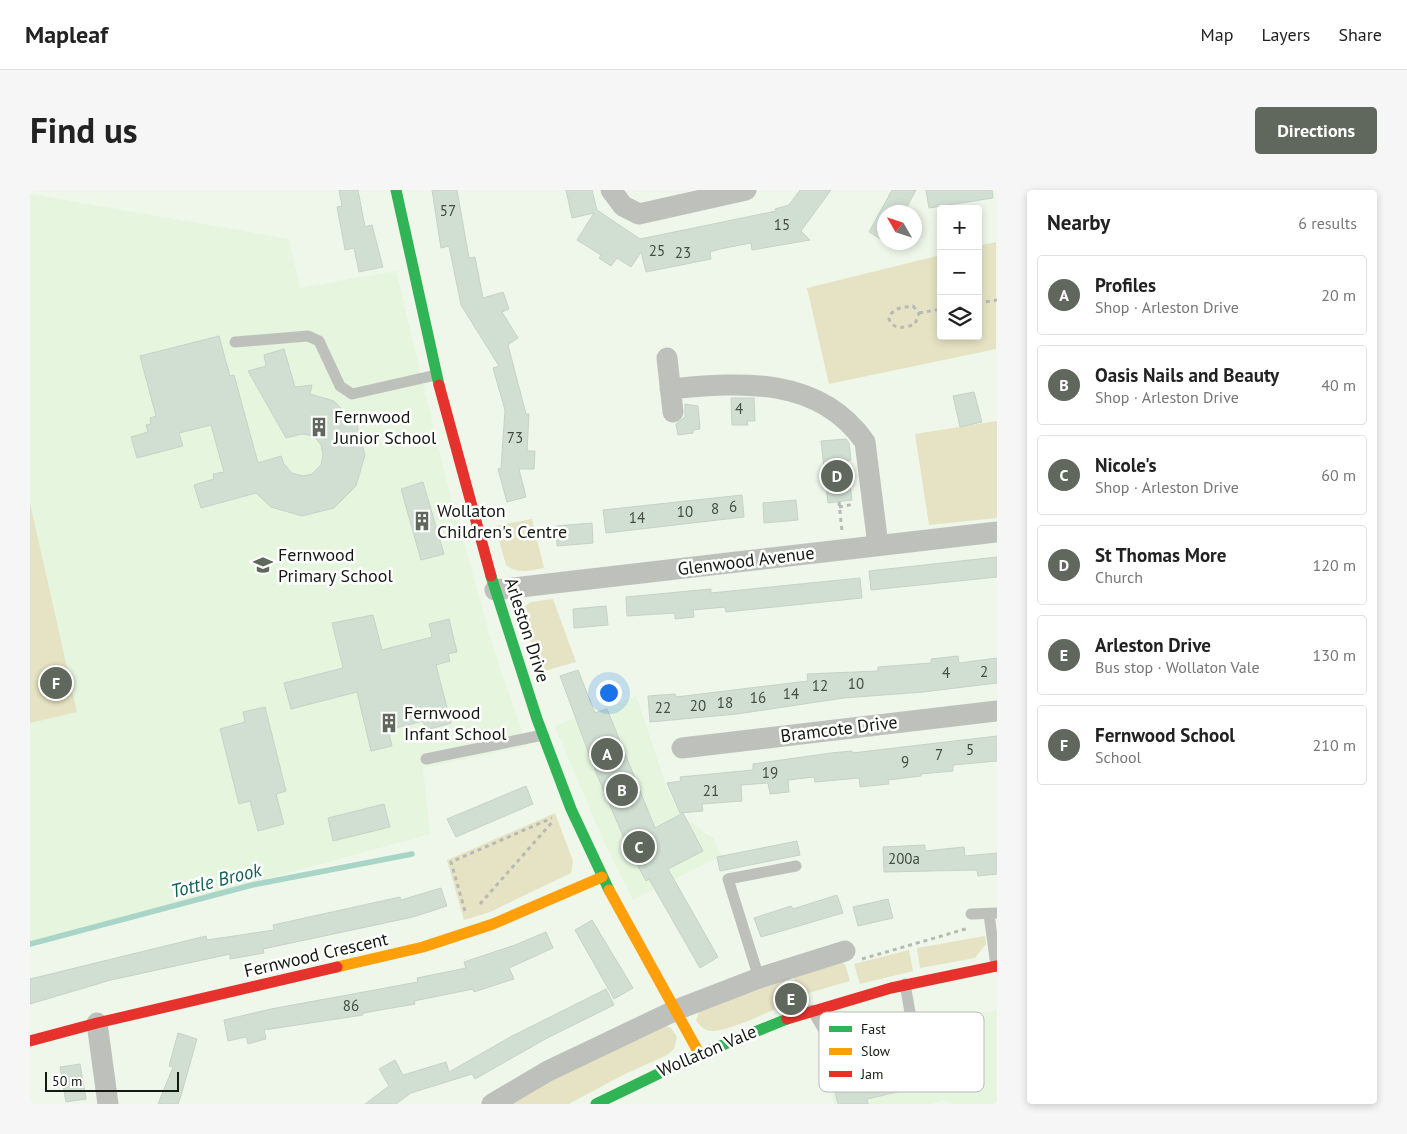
<!DOCTYPE html>
<meta charset="utf-8">
<style>
body{margin:0;font-family:"PT Sans",sans-serif;background:#f6f6f6;color:#222}
.controls{position:absolute;right:15px;top:15px;display:grid;overflow:hidden;border-radius:5px;box-shadow:0 2px 8px #0003}
.controls button{width:45px;height:45px;display:grid;place-items:center;padding:0;border:0;border-bottom:1px solid #e0e0e0;background:#fff;color:#222;font:25px sans-serif}
.compass{position:absolute;left:847px;top:15px;width:45px;height:45px;border-radius:50%;background:#fff;box-shadow:0 2px 8px #0003;rotate:309deg}
.scale{position:absolute;left:15px;bottom:12px;width:134px;box-sizing:border-box;padding-left:5px;border:2px solid #141a11;border-top:0;font-size:14px;line-height:18px;white-space:nowrap;color:#141a11;-webkit-text-stroke:4px #fff;paint-order:stroke}
.you{position:absolute;left:578px;top:502px;width:18px;height:18px;margin:-12px;border:4px solid #fff;border-radius:50%;background:#1a73e8;box-shadow:0 0 0 8px #1a73e833}
.badge{display:grid;place-items:center;width:32px;height:32px;border-radius:50%;background:#60675d;color:#fff;font-size:16px;font-weight:700}
.pin{position:absolute;translate:-50% -50%;border:2px solid #fff;box-shadow:0 1px 5px #0006}
.list{margin:0;padding:0;list-style:none}
h2{display:flex;justify-content:space-between;align-items:center;height:65px;margin:0;padding:0 20px;font-size:21px}
h2 small{font-size:16px;font-weight:400;color:#767676}
.list li{display:grid;grid-template-columns:32px 1fr auto;gap:15px;align-items:center;box-sizing:border-box;height:80px;margin:0 10px 10px;padding:0 10px;border:1px solid #e0e0e0;border-radius:5px}
.list b{display:block;font-size:19px;white-space:nowrap}
.list p{margin:0;font-size:16px;white-space:nowrap;color:#767676}
.list em{font-size:16px;font-style:normal;color:#767676}
.icon{flex:none;width:28px;height:28px;fill:none;stroke:currentColor;stroke-width:2;stroke-linecap:round;stroke-linejoin:round}
.map{position:relative;flex:none;width:967px;height:914px;overflow:hidden;border-radius:5px}
header{display:flex;align-items:center;gap:30px;box-sizing:border-box;height:70px;padding:0 25px;background:#fff;border-bottom:1px solid #e0e0e0}
header strong{font-size:24px}
nav{display:flex;gap:28px;margin-inline-start:auto;font-size:18px}
.intro{display:flex;align-items:center;justify-content:space-between;box-sizing:border-box;height:120px;padding:0 30px}
h1{margin:0;font-size:35px}
.button{padding:12px 22px;border-radius:5px;background:#60675d;color:#fff;font-size:18px;font-weight:700}
main{display:flex;gap:30px;padding:0 30px}
aside{flex:1;background:#fff;border-radius:5px;box-shadow:0 2px 8px #0003}
.map>svg:first-child{display:block}
.built{fill:#e5f5de}
.green{fill:#e6e3c4}
.lines{fill:none;stroke-linecap:round;stroke-linejoin:round}
.stream{stroke:#a8d5c8;stroke-width:5.5}
.building{fill:#d1dfd3;stroke:#c8d1c8}
.path{stroke:#b7bab4;stroke-width:3;stroke-dasharray:4 4;stroke-linecap:butt}
.lane{stroke:#bec1bb;stroke-width:11}
.street{stroke:#bec1bb;stroke-width:21}
.fast{stroke:#30b455;stroke-width:11}
.slow{stroke:#ff9f0a;stroke-width:11}
.jam{stroke:#e5322d;stroke-width:11}
.labels{text-anchor:middle;stroke-width:5;stroke-linejoin:round;paint-order:stroke}
.number-label{font-size:15px;fill:#434b42}
.poi-label{font-size:18px;fill:#141a11;stroke:#fff;text-anchor:start}
.street-label{font-size:18px;fill:#141a11;stroke:#fff}
.water-label{font-size:19px;font-style:italic;fill:#116255;stroke:#fff}
.key{fill:#fff;stroke:#b8bab8;stroke-width:1}
.key-label{font-size:14px;fill:#141a11}
</style>
<header>
<strong>Mapleaf</strong>
<nav><a>Map</a><a>Layers</a><a>Share</a></nav>
</header>
<div class="intro"><h1>Find us</h1><a class="button">Directions</a></div>
<main>
<div class="map">
<svg width="967" height="914" viewBox="0 0 967 914">
<rect width="100%" height="100%" fill="#eef7ea"/>
<path class="built" d="M0,4L259,49L270,98L366,81L416,289L464,460L497,556L393,578L400,644L0,754Z
M606,506L636,596L646,617L659,631L684,649L691,666L603,710L571,645L525,536Z
M967,820V914H921L913,910L900,914H804L789,862L903,830Z"/>
<path class="green" d="M966,52V159L799,194L777,98L911,65V146H948V56Z
M967,231V328L899,335L885,244Z
M0,313L47,522L0,533Z
M502,329L514,378C501,380 488,385 476,375L465,336Z
M523,409L546,472L511,482L492,425L495,416L501,412Z
M525,623L543,671L541,683L460,722L434,730L417,670Z
M955,746L956,754L945,768L890,778L887,758Z
M879,760L883,781L830,794L824,774Z
M809,772L815,774L820,791L775,804L767,799L763,786Z
M753,789L759,803L757,814C740,821 698,842 681,841C675,841 669,835 666,830L670,820Z
M636,836L641,838L647,847L644,859L637,865L593,885L539,914H479L510,895Z"/>
<g class="lines">
<path class="stream" d="M0,754L222,695L382,664"/>
</g>
<path class="building" d="M309,0H328L335,37L342,35L353,77L329,82L324,58L315,60L307,17L312,16Z
M402,0H427L439,68L445,67L453,108L473,102L479,119L472,122L488,148L478,155L496,224H499L497,261H505L504,279H489L496,307L477,312L468,279L471,278L475,220L463,178L469,176L431,115L419,56L411,58Z
M536,0H562L567,20L610,49L746,21L745,19L759,15L770,0H801L771,41L780,50L722,60L721,53L690,59L680,62L681,69L616,82L611,62L601,77L587,68L581,76L569,68L571,65L547,50L564,23L542,28Z
M862,0H886L874,22H854V51L839,42Z
M896,0H962L963,8L899,18Z
M189,146L200,186L204,185L228,273L251,266L254,274L262,283L273,286L282,284L291,275L293,264L291,255L284,246L272,244L256,248L218,181L236,176L234,165L254,159L265,197L282,195L280,204L304,211L327,235L335,265L326,296L304,318L272,326L241,317L226,303L171,318L164,295L184,289L183,284L194,282L181,235L149,243L153,256L107,268L101,247L118,242L116,235L121,234L120,228L126,226L110,166Z
M944,202L952,232L930,237L923,206Z
M701,208H724L725,231H717L718,235H702Z
M655,214L668,216L670,239L663,240V243L648,245L646,234L655,227Z
M816,249L819,253L821,270L817,271L822,310L798,313L791,251Z
M393,292L414,364L391,370L371,299Z
M712,305L714,327L576,343L573,320Z
M766,310L768,330L734,333L733,313Z
M562,333L563,353L527,356L526,336Z
M967,367V387L841,400L839,381Z
M830,388L832,408L696,422L695,417L663,420L664,427L645,429V423L597,426L596,407L681,399V403Z
M576,416L578,435L544,438L543,419Z
M343,425L352,460L402,447L399,434L419,429L427,462L418,464L420,471L406,475L421,533L396,540L393,531L358,540L362,556L341,561L327,502L261,519L254,493L313,478L302,433Z
M928,466L929,473L967,468V493L893,502L814,508L707,524L620,532L618,506L645,504L646,507L778,491L777,484L848,481V477L901,473V469Z
M548,480L565,523L577,519L625,638L653,623L673,661L638,679L688,767L670,778L619,689L616,691L596,653L565,580L530,486Z
M235,517L256,601L246,604L254,634L228,641L220,611L209,614L190,539L215,532L213,522Z
M967,546V571L923,575V581L891,584V586L858,590L859,594L830,597L829,588L785,592L784,587L758,590L759,602L740,604L738,593L711,595L712,611L672,614L673,621L650,623L637,593L651,591L650,587L723,580V574L801,563L822,561V563Z
M496,596L503,614L426,647L417,629Z
M354,614L360,637L303,651L298,628Z
M767,651L770,665L690,681L687,667Z
M895,655V661L934,657L935,666L967,663V684L948,686L947,680L854,682L853,657Z
M411,698L417,716L383,727L233,759L234,763L200,769V764L81,790L0,814V789L176,746L177,750L244,740L243,735L370,707L371,710Z
M807,705L813,723L731,747L724,728L761,716L763,719Z
M858,709L863,728L828,736L823,717Z
M562,730L603,798L584,809L545,740Z
M516,742L523,758L479,778L484,789L444,802L443,799L384,811L385,814L333,823V825L234,840L236,849L218,854L216,847L198,851L194,830L241,819L388,792L387,788L436,778L434,772L485,755Z
M576,799L584,815L517,848L445,889L442,884L381,903L366,914H335L359,896L349,879L365,870L373,885L416,872L419,882L482,846Z
M148,843L167,849L152,902L148,914H128L143,877L139,876Z
M870,857L880,899L837,909L838,914H808L798,875Z
M50,874L56,909L36,912L30,877Z"/>
<g class="lines">
<path class="path" d="M948,113L967,110
M883,116L889,123L885,134C875,138 863,140 859,129C862,117 872,118 883,116Z
M889,123L911,119
M809,312L812,341
M809,317L824,314
M450,714L523,631
M435,721L421,672L522,628
M832,769L939,738"/>
<path class="lane" d="M205,152L278,146L289,151L310,196L322,204L406,185
M396,569L513,545
M941,724L967,723
M959,724L966,776
M729,788L698,689L766,676
M782,820L809,866L884,845L875,794"/>
<path class="street" d="M581,0L593,16L609,24L716,0
M637,168L643,222
M640,199C711,192 789,186 835,252L848,355
M465,400L967,342
M652,558L967,521
M67,833L78,914
M462,914L518,881L646,820L729,788L815,761"/>
<path class="fast" d="M366,0L409,195
M461,386L507,529L541,619L579,700
M566,914L663,867L757,829"/>
<path class="slow" d="M579,700L669,863
M307,777L393,757L463,734L572,687"/>
<path class="jam" d="M409,195L461,386
M757,829L861,798L967,776
M0,851L67,833L307,777"/>
</g>
<defs>
<symbol id="building-bare" viewBox="-9 -9 18 18"><path d="M-4-6H4V6H1V3H-1V6H-4ZM-2.5-4.3h1.7v1.8h-1.7ZM.8-4.3h1.7v1.8H.8ZM-2.5-1h1.7V.8h-1.7ZM.8-1h1.7V.8H.8Z" fill="#60675d" stroke="#fff" stroke-width="2.5" paint-order="stroke"/></symbol>
<symbol id="school-bare" viewBox="-9 -9 18 18"><path d="M0-5L7-2L0 1L-7-2ZM-4 1L0 2.5L4 1V4Q0 6-4 4Z" fill="#60675d" stroke="#fff" stroke-width="2.5" paint-order="stroke"/></symbol>
</defs>
<g fill-rule="evenodd">
<use href="#building-bare" x="275" y="223" width="28" height="28"/>
<use href="#building-bare" x="378" y="317" width="28" height="28"/>
<use href="#school-bare" x="219" y="361" width="28" height="28"/>
<use href="#building-bare" x="345" y="519" width="28" height="28"/>
</g>
<g class="labels">
<g class="number-label">
<text x="418" y="26">57</text>
<text x="752" y="40">15</text>
<text x="627" y="66">25</text>
<text x="653" y="68">23</text>
<text x="709" y="224">4</text>
<text x="485" y="253">73</text>
<text x="703" y="322">6</text>
<text x="685" y="324">8</text>
<text x="655" y="327">10</text>
<text x="607" y="333">14</text>
<text x="954" y="487">2</text>
<text x="916" y="488">4</text>
<text x="826" y="499">10</text>
<text x="790" y="501">12</text>
<text x="761" y="509">14</text>
<text x="728" y="513">16</text>
<text x="695" y="518">18</text>
<text x="668" y="521">20</text>
<text x="633" y="523">22</text>
<text x="940" y="565">5</text>
<text x="909" y="570">7</text>
<text x="875" y="577">9</text>
<text x="740" y="588">19</text>
<text x="681" y="606">21</text>
<text x="874" y="674">200a</text>
<text x="321" y="821">86</text>
</g>
<g class="poi-label">
<text x="304" y="233">Fernwood<tspan x="304" dy="21">Junior School</tspan></text>
<text x="407" y="327">Wollaton<tspan x="407" dy="21">Children's Centre</tspan></text>
<text x="248" y="371">Fernwood<tspan x="248" dy="21">Primary School</tspan></text>
<text x="374" y="529">Fernwood<tspan x="374" dy="21">Infant School</tspan></text>
</g>
<g class="street-label">
<text transform="translate(716 371) rotate(-7)" y="6">Glenwood Avenue</text>
<text transform="translate(497 440) rotate(72)" y="6">Arleston Drive</text>
<text transform="translate(809 539) rotate(-7)" y="6">Bramcote Drive</text>
<text transform="translate(286 765) rotate(-13)" y="6">Fernwood Crescent</text>
<text transform="translate(677 861) rotate(-23)" y="6">Wollaton Vale</text>
</g>
<g class="water-label">
<text transform="translate(186 690) rotate(-14)" y="7">Tottle Brook</text>
</g>
</g>
<rect x="789" y="822" width="165" height="80" rx="8" class="key"/>
<rect x="799" y="836" width="23" height="6" fill="#30b455"/>
<rect x="799" y="858" width="23" height="7" fill="#ff9f0a"/>
<rect x="799" y="881" width="23" height="6" fill="#e5322d"/>
<g class="key-label">
<text x="831" y="844">Fast</text>
<text x="831" y="866">Slow</text>
<text x="831" y="889">Jam</text>
</g>
</svg>
<div class="controls">
<button>+</button>
<button>−</button>
<button><svg class="icon" aria-label="layers" viewBox="0 0 24 24"><path d="M12 4l9 5-9 5-9-5zM3 14l9 5 9-5"/></svg></button>
</div>
<svg class="compass" viewBox="-18 -18 36 36"><path d="M0-13l5 13h-10z" fill="#e53935"/><path d="M0 13l5-13h-10z" fill="#767676"/></svg>
<div class="scale">50 m</div>
<div class="you"></div>
<div class="pin badge" style="left:577px;top:564px">A</div>
<div class="pin badge" style="left:592px;top:600px">B</div>
<div class="pin badge" style="left:609px;top:657px">C</div>
<div class="pin badge" style="left:807px;top:286px">D</div>
<div class="pin badge" style="left:761px;top:809px">E</div>
<div class="pin badge" style="left:26px;top:493px">F</div>
</div>
<aside>
<h2>Nearby<small>6 results</small></h2>
<ul class="list">
<li><span class="badge">A</span><div><b>Profiles</b><p>Shop · Arleston Drive</p></div><em>20 m</em></li>
<li><span class="badge">B</span><div><b>Oasis Nails and Beauty</b><p>Shop · Arleston Drive</p></div><em>40 m</em></li>
<li><span class="badge">C</span><div><b>Nicole's</b><p>Shop · Arleston Drive</p></div><em>60 m</em></li>
<li><span class="badge">D</span><div><b>St Thomas More</b><p>Church</p></div><em>120 m</em></li>
<li><span class="badge">E</span><div><b>Arleston Drive</b><p>Bus stop · Wollaton Vale</p></div><em>130 m</em></li>
<li><span class="badge">F</span><div><b>Fernwood School</b><p>School</p></div><em>210 m</em></li>
</ul>
</aside>
</main>
